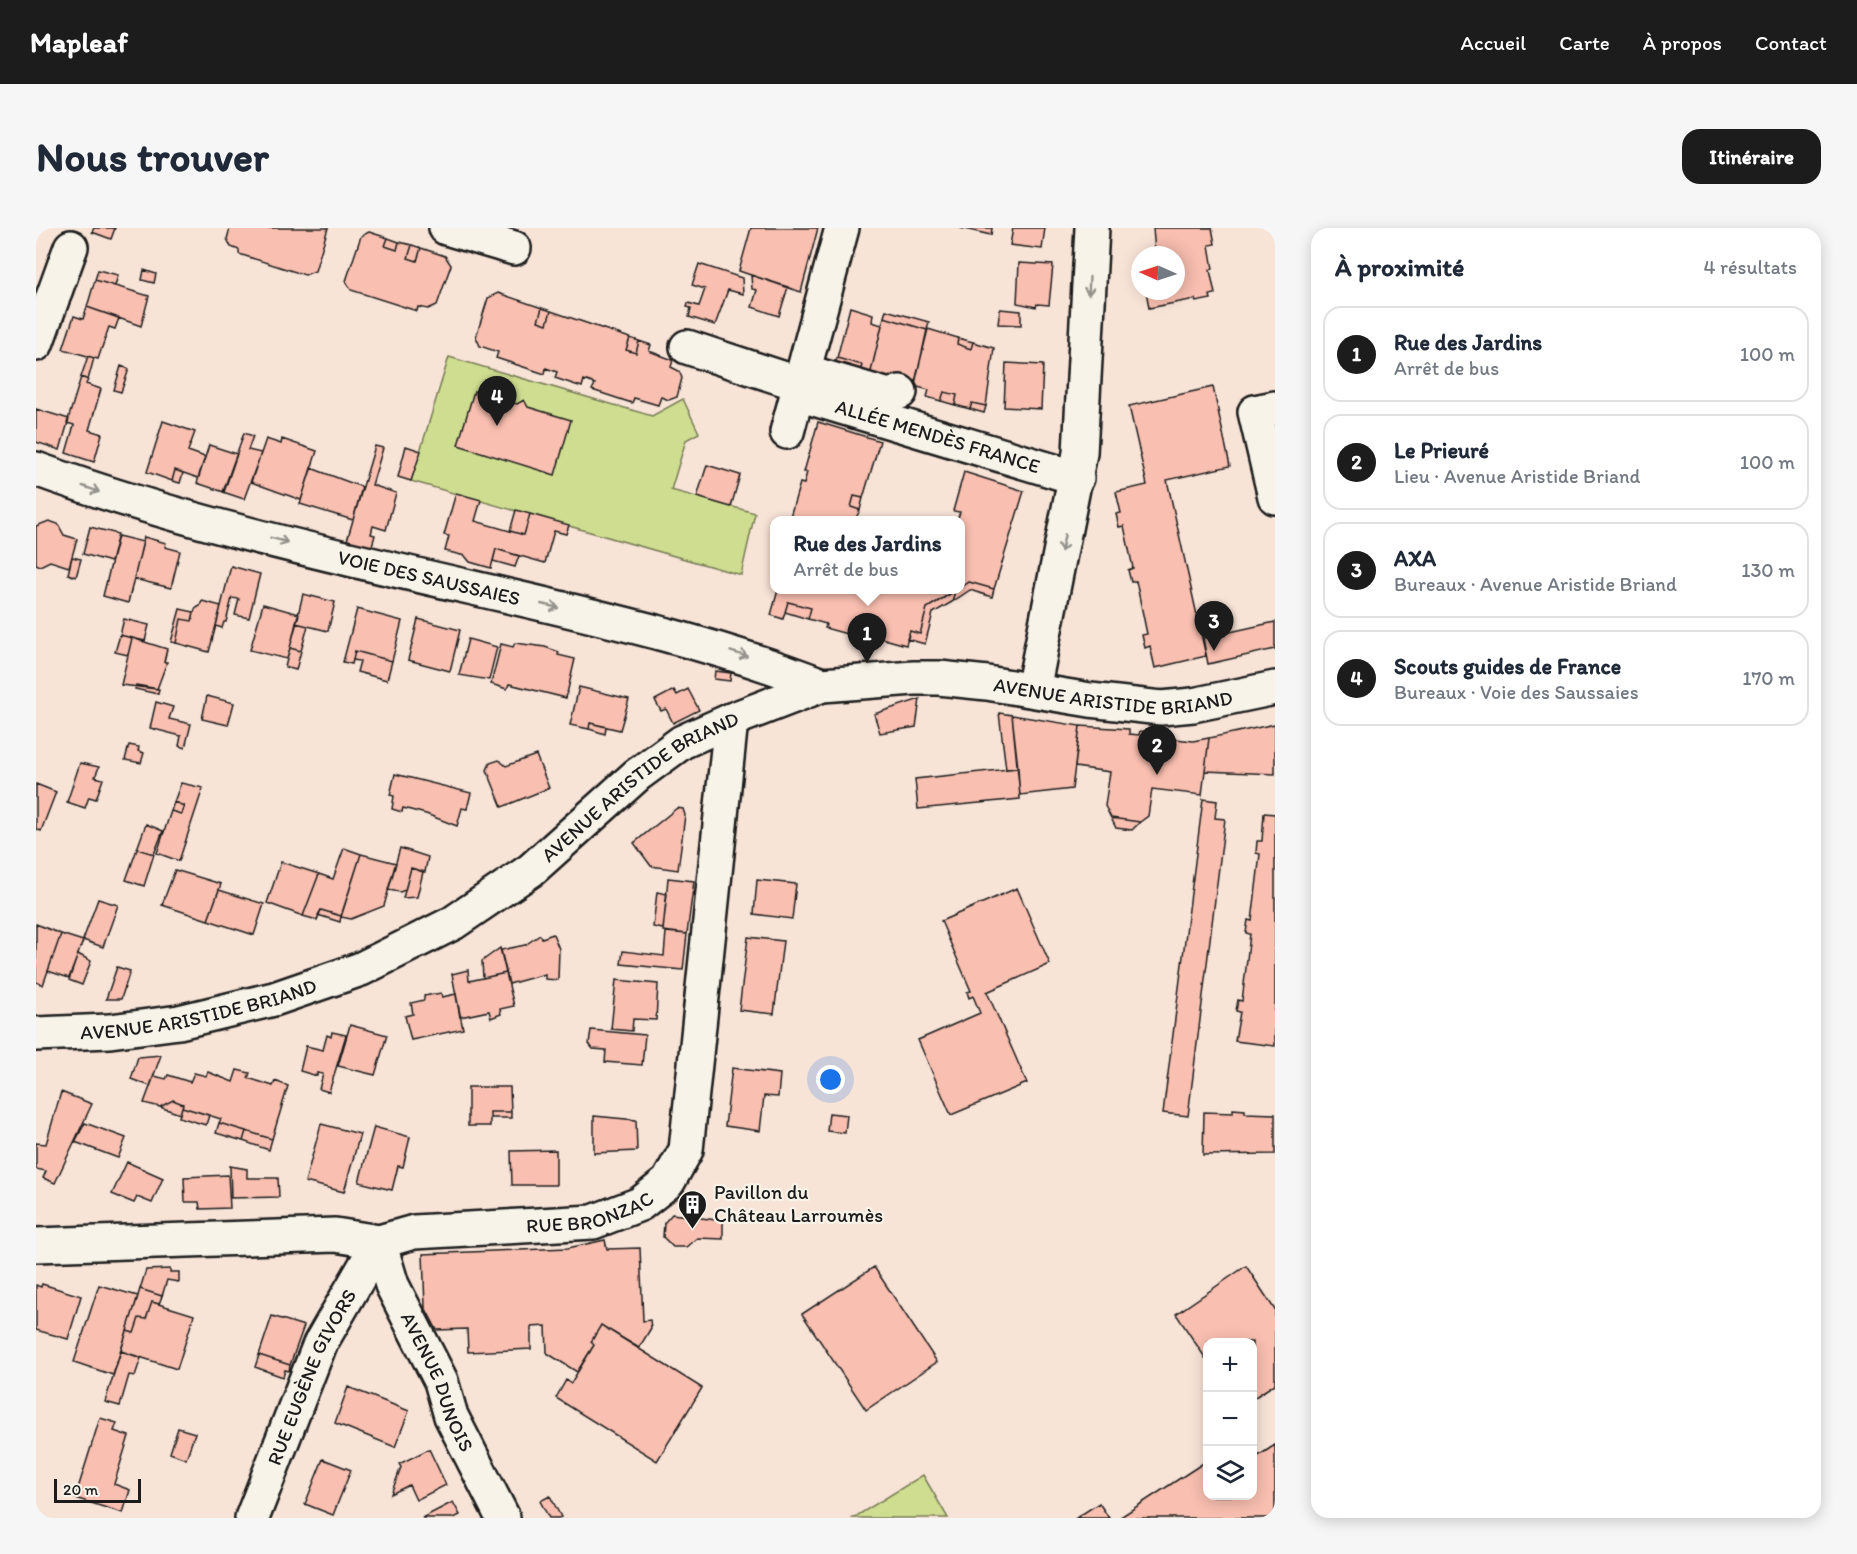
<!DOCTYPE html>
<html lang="fr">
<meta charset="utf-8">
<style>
body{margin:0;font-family:Itim,sans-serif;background:#f6f6f7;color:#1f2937}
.controls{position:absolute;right:18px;bottom:18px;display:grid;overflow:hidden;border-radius:12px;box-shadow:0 3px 15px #0003}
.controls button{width:54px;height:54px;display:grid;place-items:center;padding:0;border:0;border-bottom:2px solid #e0e1e3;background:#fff;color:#1f2937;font:30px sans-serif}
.compass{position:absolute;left:1095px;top:18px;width:54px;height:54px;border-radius:50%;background:#fff;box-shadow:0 3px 15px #0003;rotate:273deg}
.scale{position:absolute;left:18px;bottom:15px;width:87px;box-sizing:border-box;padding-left:6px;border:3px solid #1c1c1c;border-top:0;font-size:16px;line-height:21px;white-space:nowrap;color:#1c1c1c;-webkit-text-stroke:4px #f7f3e8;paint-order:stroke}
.you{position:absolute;left:795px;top:852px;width:21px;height:21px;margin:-15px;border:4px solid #fff;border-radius:50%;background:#1a73e8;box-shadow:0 0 0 9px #1a73e833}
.badge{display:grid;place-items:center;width:39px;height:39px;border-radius:50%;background:#1c1c1c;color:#fff;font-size:20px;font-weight:700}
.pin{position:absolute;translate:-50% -50px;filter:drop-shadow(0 2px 3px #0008)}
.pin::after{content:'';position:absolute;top:32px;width:21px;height:18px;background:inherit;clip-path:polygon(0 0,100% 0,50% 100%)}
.popup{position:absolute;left:734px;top:288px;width:195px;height:78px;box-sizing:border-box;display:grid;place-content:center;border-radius:12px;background:#fff;filter:drop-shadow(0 2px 4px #0005);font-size:20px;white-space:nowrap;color:#747a83}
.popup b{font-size:22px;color:#1f2937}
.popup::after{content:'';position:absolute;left:50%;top:100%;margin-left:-12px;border:12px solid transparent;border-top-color:#fff}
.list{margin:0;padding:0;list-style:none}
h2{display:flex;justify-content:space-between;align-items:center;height:78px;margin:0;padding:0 24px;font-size:26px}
h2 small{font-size:20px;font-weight:400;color:#747a83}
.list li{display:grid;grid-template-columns:39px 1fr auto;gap:18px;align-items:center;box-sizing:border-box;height:96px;margin:0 12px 12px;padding:0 12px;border:2px solid #e0e1e3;border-radius:18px}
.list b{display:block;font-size:22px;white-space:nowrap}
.list p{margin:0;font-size:20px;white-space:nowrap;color:#747a83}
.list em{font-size:20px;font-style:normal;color:#747a83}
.icon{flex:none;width:33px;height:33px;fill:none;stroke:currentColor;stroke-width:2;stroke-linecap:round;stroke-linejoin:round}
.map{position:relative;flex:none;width:1239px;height:1290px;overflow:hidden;border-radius:18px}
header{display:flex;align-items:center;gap:36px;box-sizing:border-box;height:84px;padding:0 30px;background:#1c1c1c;color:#fff}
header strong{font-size:28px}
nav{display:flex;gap:33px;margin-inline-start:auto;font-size:21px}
.intro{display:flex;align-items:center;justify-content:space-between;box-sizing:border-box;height:144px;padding:0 36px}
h1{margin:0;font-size:42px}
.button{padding:15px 27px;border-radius:18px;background:#1c1c1c;color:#fff;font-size:21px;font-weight:700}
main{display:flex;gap:36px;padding:0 36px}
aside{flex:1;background:#fff;border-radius:18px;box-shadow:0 3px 15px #0003}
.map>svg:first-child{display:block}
.green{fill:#cfdd90;stroke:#767c56;stroke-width:1.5}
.building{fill:#f9bfb0;stroke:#1c1c1c;stroke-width:1.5}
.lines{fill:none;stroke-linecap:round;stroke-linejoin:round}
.minor-casing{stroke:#1c1c1c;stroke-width:38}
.minor{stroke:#f7f3e8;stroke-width:33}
.oneway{stroke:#94928c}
.labels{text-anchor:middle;stroke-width:4.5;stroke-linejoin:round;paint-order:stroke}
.street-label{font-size:20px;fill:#1c1c1c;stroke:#f7f3e8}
.poi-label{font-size:20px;fill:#1c1c1c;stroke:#f7f3e8;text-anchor:start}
</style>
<header>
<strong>Mapleaf</strong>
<nav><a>Accueil</a><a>Carte</a><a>À propos</a><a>Contact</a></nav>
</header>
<div class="intro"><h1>Nous trouver</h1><a class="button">Itinéraire</a></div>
<main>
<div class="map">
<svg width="1239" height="1290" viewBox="0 0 1239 1290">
<rect width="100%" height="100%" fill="#f8e3d7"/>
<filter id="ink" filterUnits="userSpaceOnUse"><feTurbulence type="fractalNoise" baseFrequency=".0167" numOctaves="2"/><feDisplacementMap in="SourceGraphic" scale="12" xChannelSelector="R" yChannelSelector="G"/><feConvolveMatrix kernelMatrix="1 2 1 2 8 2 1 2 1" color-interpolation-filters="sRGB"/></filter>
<g filter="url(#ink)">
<path class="green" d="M413,129L616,188L647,171L663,205L650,212L635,262L719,285L705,347L375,253Z
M887,1247L912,1290H817Z"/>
<path class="building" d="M58,0H79L75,11L56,4Z
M194,0H292L279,43L269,47L203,26V22L195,19L191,11Z
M715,0H782L765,64L703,43Z
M924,0H956L955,7Z
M977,0H1009L1006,21L974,17Z
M1117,0H1176L1179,16L1173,17L1177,41L1174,42L1179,66L1174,67L1175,71L1160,74L1159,71L1113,80L1110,63H1140V27H1112L1119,25Z
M333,4L352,10L349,18L361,22L363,14L376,17L372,30L381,33L385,20L409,28L415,37L401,77L392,81L382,79L381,83L315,62L310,53L325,8Z
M352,10L363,14L361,22L349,18Z
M376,17L385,20L381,33L372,30Z
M983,35L1017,37L1013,77L1001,76L1000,79L981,75Z
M663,36L706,50L707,66L692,62L679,97L653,89L655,80L651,79L652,75L663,78L669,61L656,57Z
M62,42L82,47L79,58L59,52Z
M108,42L120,46L118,55L106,52Z
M715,47L752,59L743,88L716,79L721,62L716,61Z
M59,52L113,68L105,98L51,79Z
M462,65L506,80L502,93L511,96L515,83L594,110L590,122L600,125L603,113L615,117L613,123L637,132L635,139L643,143L646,150L641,169L633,172L625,169L622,177L598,170L596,175L556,162L559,156L548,152L546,159L519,150L521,144L510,140L509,146L460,130L462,124L444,118L440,109L452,70Z
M51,79L83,90L79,101L73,99L62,131L27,121L38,88L47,91Z
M814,79L837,86L836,94L846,97L833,152L823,149L826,137L801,130Z
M506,80L515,83L511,96L502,93Z
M964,81L985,83V97L962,96Z
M850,82L893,94L891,102L848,89Z
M848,89L891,102L877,165L833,152Z
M892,101L922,110L921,116L935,121L937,114L958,120L950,178L936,175L934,181L919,177L921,167L908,164L905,173L891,169L893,162L878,158Z
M594,110L603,113L600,125L590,122Z
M922,110L937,114L935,121L921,116Z
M52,128L58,130L52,152L45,149Z
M801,130L826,137L823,149L797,142Z
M970,135L1007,137L1005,181L968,179Z
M85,138L93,141L85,164L78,162Z
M45,149L52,152L50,156L65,161L53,202L66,206L58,234L30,225L38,197L31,195Z
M1177,159L1194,238L1131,252L1170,428L1119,440L1114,418L1109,420L1106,407L1111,406L1100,353L1095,354L1092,342L1097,340L1088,298L1083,299L1080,286L1085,285L1080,264L1111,257L1093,178Z
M438,163L481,176L488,172L492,179L535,192L519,247L422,217Z
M908,164L921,167L919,177L905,173Z
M936,175L950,178L948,185L934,181Z
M0,181L33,191L24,222L0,214Z
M127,193L159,204L152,223L169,229L162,250L139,242L136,253L111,244Z
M782,194L844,213L827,270L818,268L815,279L824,282L819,292H753L764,255L768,256L771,244H768Z
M208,205L217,208L212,222L225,225L208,271L187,264Z
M230,211L245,216L246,211L281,223L265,272L215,254Z
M173,217L201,226L188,264L161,255Z
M339,218L347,220L336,257L360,265L350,302L337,298L335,306L339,307L334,325L309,319Z
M370,218L385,223L375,253L362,249Z
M671,237L704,247L695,279L661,269Z
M275,240L326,259L317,292L264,276Z
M139,242L147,245L144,255L136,253Z
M928,244L988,263L958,361L933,354L924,359V292H921L924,284L917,283Z
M420,265L445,272L439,293L488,307L494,286L533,297L530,306L518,303L509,335L460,321L455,340L434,334L429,328L409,323L413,308L408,307Z
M818,268L827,270L824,282L815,279Z
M480,282L494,286L488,307L474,303Z
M13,293L22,296L28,307L41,311L33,339L14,333L4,338L0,336V298Z
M54,299L82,306L75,334L47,326Z
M82,308L107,314L92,375L67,368Z
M108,309L130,315L129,319L144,323L135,360L98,351Z
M460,321L483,328L479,339L457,333Z
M36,329L45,331L40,349L32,346Z
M195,338L224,346L213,390L199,387L203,371L196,370L190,394H188L186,400L180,398Z
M933,354L958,361L956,369L934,362L916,374L919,363Z
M742,362H920L891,380L884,406L874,403L870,417L841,409L840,414L789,400L790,396L772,391L775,380L752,374L747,391L735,387Z
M919,363L916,374L897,385L889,416L871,411L874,403L884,406L891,380Z
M267,366L299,374L292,403L260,395Z
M166,373L185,378L173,424L140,415L145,391L156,393L159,381L164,378Z
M752,374L775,380L772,391L749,384Z
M227,376L263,386L251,431L214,422Z
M144,381L158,384L156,393L145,391L140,415L135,414Z
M321,381L366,393L356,433L319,423L316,436L307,434Z
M88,391L113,397L109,413L84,407Z
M382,391L424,402L414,443L372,432Z
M1239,394V421L1172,436L1167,410Z
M260,395L272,398L265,423L254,420Z
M84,407L96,410L92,427L79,424Z
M96,410L131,421L128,434H131L121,461L85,457Z
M432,411L461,419L453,452L423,447Z
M479,415L509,419L523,424L522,427L539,431L530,470L473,456L471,461L455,456L465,416L477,419Z
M254,420L265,423L260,442L249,439Z
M319,423L356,433L351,452L321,444L324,433L317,432Z
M679,443L695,445L694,453L678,451Z
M100,457L123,461L122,466L99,461Z
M543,459L593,471L584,502L554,495L553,501L534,497Z
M652,461L663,482L637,495L630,481L625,483L619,472L638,462L641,467Z
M171,468L198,475L192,497L166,491Z
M884,471L880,499L844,505L838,486Z
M120,474L137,479L133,491L155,496L149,520L143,518L145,508L114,500Z
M963,485L976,487L982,540L970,541Z
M976,487L1044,498L1036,561L984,567Z
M554,495L570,499L569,506L553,501Z
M1239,496V546L1169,543L1173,510Z
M1044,498L1093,501V506L1103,507L1104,503L1132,506L1131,510L1157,513L1173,510L1166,567L1116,561L1112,588L1104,594L1075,590L1069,578L1074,544L1039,539Z
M93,517L103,519L102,523L108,525L105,535L89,532Z
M500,527L513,560L466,579L451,542L454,535L463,532L470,538Z
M44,535L63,539L59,549L67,551L60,571L53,569L49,580L31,574Z
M982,540L984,571L882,581L879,551Z
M359,546L435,565L431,581L426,580L421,598L390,586L367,580L366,584L356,581L358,568L354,567Z
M145,555L167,560L143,633L121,625L135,583L145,586L148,578L138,574Z
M0,556L20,564L5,603L0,601Z
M1167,571L1181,573L1179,590L1189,591L1152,888L1127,885Z
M138,574L148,578L145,586L135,583Z
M641,580L647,581L649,587L642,642L615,638L598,615Z
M1228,585L1239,586V818L1199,813L1204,784L1200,783L1202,772L1206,773L1214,706L1210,705L1212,692L1216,693L1224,626L1220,625L1221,613H1226Z
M1075,590L1104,594L1096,602L1080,600Z
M110,596L127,603L118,626L101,621Z
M308,620L325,626L305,688L285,682L281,692L267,688L283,646L297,651Z
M364,620L392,629L389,644L375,640L369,662L364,664L352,662Z
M101,621L118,626L108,658L90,652Z
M325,626L360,635L348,678L315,691L305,689Z
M245,634L283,646L267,688L231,675Z
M375,640L387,644L381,669L367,670Z
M139,642L185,656L172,692L126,677Z
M632,650L658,653L651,706L627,703Z
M721,652L760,656L756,691L718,686Z
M981,660L1014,736L951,764L991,855L915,887L882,812L944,785L937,768L933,770L931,764L935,763L905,693Z
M183,662L228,676L218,707L172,692Z
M621,664L631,666L627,701L617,699Z
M62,671L82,677L67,719L47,712Z
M285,682L305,688L304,694L282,687Z
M0,696L25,706L7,757L0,754Z
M630,704L651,706L647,742L585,736L587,723L628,728Z
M25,706L47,713L33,750L12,743Z
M517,706L523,721L522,752L509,751V746L473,756L465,722L489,717L504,707L506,710Z
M712,709L747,713L738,786L703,782Z
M464,720L470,745L447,750L446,733Z
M42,726L55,733L46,757L33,752Z
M81,739L94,743L85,771H70Z
M432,742L433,753L470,745L478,778L464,781L465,786L455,790L453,783L424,789L416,746Z
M580,752L622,756L620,792L597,791L596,803L575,801Z
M405,765L406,769L420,766L427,801L375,812L369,788L377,786L375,775L388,772V768Z
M314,797L351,807L339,847L302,838Z
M555,802L609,807L606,837L569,834L570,822L557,821L553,816Z
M296,804L310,807L293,864L283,861L287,846L281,845V848L264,843L270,818L287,822L291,807L295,809Z
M125,827L114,858L95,851L102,829Z
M696,840L744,846L742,869L728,868L724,903L689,898Z
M201,842L214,845L212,850L237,858L239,853L252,858L236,911L183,895L185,891L146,879L147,876L137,872L124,879L108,875L118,848L130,851L132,847L154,854L158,845L170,848L172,844L197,854Z
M432,859H474L475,884H454V898H432Z
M25,864L56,876L19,955L7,950L10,943L0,941V915L10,916Z
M137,872L147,876L144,886L124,879Z
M146,879L173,887L170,897L143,889Z
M1197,881L1209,882V885L1239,886V926L1167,927L1168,884L1197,885Z
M454,884H475V890H454Z
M793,885L811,887L809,905L791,903Z
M558,888L600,892L601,923L558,925Z
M49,895L90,910L82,930L39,914Z
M183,895L210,903L207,913L180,905Z
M285,896L324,906L308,964L269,954Z
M338,899L374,909L367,939L362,938L356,962L323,954Z
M210,903L236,911L233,922L207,913Z
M520,922V957H476L475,923Z
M91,934L127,950L116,975L101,969L98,975L76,966Z
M194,938L211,941V950H242L243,969L195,970Z
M192,947L194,980L164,981L163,974H149L148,949Z
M636,986L687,993V1011L661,1010L650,1019H637L627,1009L628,995Z
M569,1012L571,1021L604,1020L607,1093L614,1092L615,1100L603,1120L565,1097L555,1114L558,1117L541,1144L511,1125L510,1098L495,1099V1121L432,1124L431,1101L401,1102L389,1079L387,1026L532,1020Z
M1210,1038L1239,1082V1156L1216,1171V1114H1172V1134L1140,1086Z
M838,1039L901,1134L830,1182L766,1086Z
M134,1041V1044H143V1054L131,1052L126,1068L104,1061L110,1042Z
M6,1056L45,1068L32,1111L0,1102V1057L5,1059Z
M63,1057L102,1068L77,1147L38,1134Z
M104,1061L126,1068L123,1076L116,1074L110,1091L103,1090L98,1105L91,1103Z
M116,1074L158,1087L141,1141L85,1123L91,1103L98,1105L103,1090L110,1091Z
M236,1088L268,1098L254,1137L223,1127Z
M565,1097L666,1160L621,1233L520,1170L530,1152L535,1155L558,1117L555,1114Z
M85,1123L105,1130L99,1148L93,1147L84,1178L69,1174Z
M223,1127L254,1137L253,1143L249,1142L247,1149L219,1139Z
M312,1159L373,1183L359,1219L299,1195Z
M64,1190L81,1195L78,1203L93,1208L78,1256L94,1262L87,1285L39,1270Z
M142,1200L159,1205L150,1231L134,1225Z
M1239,1217V1290H1083L1172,1232V1268H1216V1232Z
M393,1221L410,1257L380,1272L373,1257L355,1266L365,1239L363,1236Z
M287,1231L315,1242L297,1287L269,1276Z
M514,1268L525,1289L522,1290H513L504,1273Z
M417,1274L424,1287L418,1290H386Z
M1063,1275L1073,1290H1040Z"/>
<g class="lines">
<defs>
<g id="minor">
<path d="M410,0L478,20"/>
<path d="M0,116L35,19"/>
<path d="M651,119L764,156"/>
<path d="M768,143L853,168L864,164"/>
<path id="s1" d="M762,166L1041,250"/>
<path d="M1239,180L1219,184L1239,269"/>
<path d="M751,204L806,0"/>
<path id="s2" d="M0,241C151,296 311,331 468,367C576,392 683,417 786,457"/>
<path d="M997,462L1044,225L1056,0"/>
<path id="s3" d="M0,806L74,803L143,794L238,771L325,741L417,695L495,642L601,547L646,514L695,492L786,457L878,450H903L951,455L1054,472L1125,480L1157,477L1239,460"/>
<path id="s4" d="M343,1014L356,1057L405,1153L415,1188L467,1290"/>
<path id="s5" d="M0,1017L299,1007L343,1014L378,1004L557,994L604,976L632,954L650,922L695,492"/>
<path id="s6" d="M216,1290L284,1116L343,1014"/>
</g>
</defs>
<use href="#minor" class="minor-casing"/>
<use href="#minor" class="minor"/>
</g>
<defs><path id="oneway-shaft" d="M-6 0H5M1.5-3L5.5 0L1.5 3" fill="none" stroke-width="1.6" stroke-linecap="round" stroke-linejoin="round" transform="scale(1.5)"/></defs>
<g class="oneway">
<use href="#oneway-shaft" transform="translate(1053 58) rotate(93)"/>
<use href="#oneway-shaft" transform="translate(55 261) rotate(20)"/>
<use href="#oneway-shaft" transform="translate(243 312) rotate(15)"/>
<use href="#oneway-shaft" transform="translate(1027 315) rotate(102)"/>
<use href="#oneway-shaft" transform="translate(514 378) rotate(13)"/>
<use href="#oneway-shaft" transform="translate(703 426) rotate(17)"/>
</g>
</g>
<defs>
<symbol id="building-pin" viewBox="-11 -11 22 30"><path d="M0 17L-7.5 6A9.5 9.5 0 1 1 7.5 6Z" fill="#1c1c1c" stroke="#f7f3e8"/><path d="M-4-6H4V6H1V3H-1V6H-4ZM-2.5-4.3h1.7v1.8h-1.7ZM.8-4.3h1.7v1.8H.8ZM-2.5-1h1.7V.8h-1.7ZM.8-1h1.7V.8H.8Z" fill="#fff"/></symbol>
</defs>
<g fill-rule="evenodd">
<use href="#building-pin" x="640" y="960" width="33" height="45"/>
</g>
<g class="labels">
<g class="street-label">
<text dy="7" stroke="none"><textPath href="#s1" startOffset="146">ALLÉE MENDÈS FRANCE</textPath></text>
<text dy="7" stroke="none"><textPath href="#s2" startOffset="408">VOIE DES SAUSSAIES</textPath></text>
<text dy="7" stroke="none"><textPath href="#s3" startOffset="1173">AVENUE ARISTIDE BRIAND</textPath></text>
<text dy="7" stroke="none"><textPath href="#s3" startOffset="669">AVENUE ARISTIDE BRIAND</textPath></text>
<text dy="7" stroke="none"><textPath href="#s3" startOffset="165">AVENUE ARISTIDE BRIAND</textPath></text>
<text dy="7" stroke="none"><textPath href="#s5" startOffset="558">RUE BRONZAC</textPath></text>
<text dy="7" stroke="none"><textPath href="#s6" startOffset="153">RUE EUGÈNE GIVORS</textPath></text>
<text dy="7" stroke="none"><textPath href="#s4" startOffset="152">AVENUE DUNOIS</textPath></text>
</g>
<g class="poi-label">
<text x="678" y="971">Pavillon du<tspan x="678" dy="23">Château Larroumès</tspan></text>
</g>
</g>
</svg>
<div class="controls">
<button>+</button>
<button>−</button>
<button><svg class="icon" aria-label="layers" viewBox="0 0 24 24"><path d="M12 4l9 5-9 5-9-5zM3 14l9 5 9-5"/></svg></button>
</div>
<svg class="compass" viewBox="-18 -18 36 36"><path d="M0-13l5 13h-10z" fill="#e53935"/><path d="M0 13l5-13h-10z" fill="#747a83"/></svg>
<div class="scale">20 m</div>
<div class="you"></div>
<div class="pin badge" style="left:831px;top:435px">1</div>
<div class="popup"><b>Rue des Jardins</b>Arrêt de bus</div>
<div class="pin badge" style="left:1121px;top:547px">2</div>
<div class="pin badge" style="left:1178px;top:423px">3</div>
<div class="pin badge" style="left:461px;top:198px">4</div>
</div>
<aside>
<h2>À proximité<small>4 résultats</small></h2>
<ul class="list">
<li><span class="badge">1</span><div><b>Rue des Jardins</b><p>Arrêt de bus</p></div><em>100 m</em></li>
<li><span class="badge">2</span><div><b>Le Prieuré</b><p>Lieu · Avenue Aristide Briand</p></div><em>100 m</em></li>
<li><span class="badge">3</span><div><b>AXA</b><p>Bureaux · Avenue Aristide Briand</p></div><em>130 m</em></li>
<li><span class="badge">4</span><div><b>Scouts guides de France</b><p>Bureaux · Voie des Saussaies</p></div><em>170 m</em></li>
</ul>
</aside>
</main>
